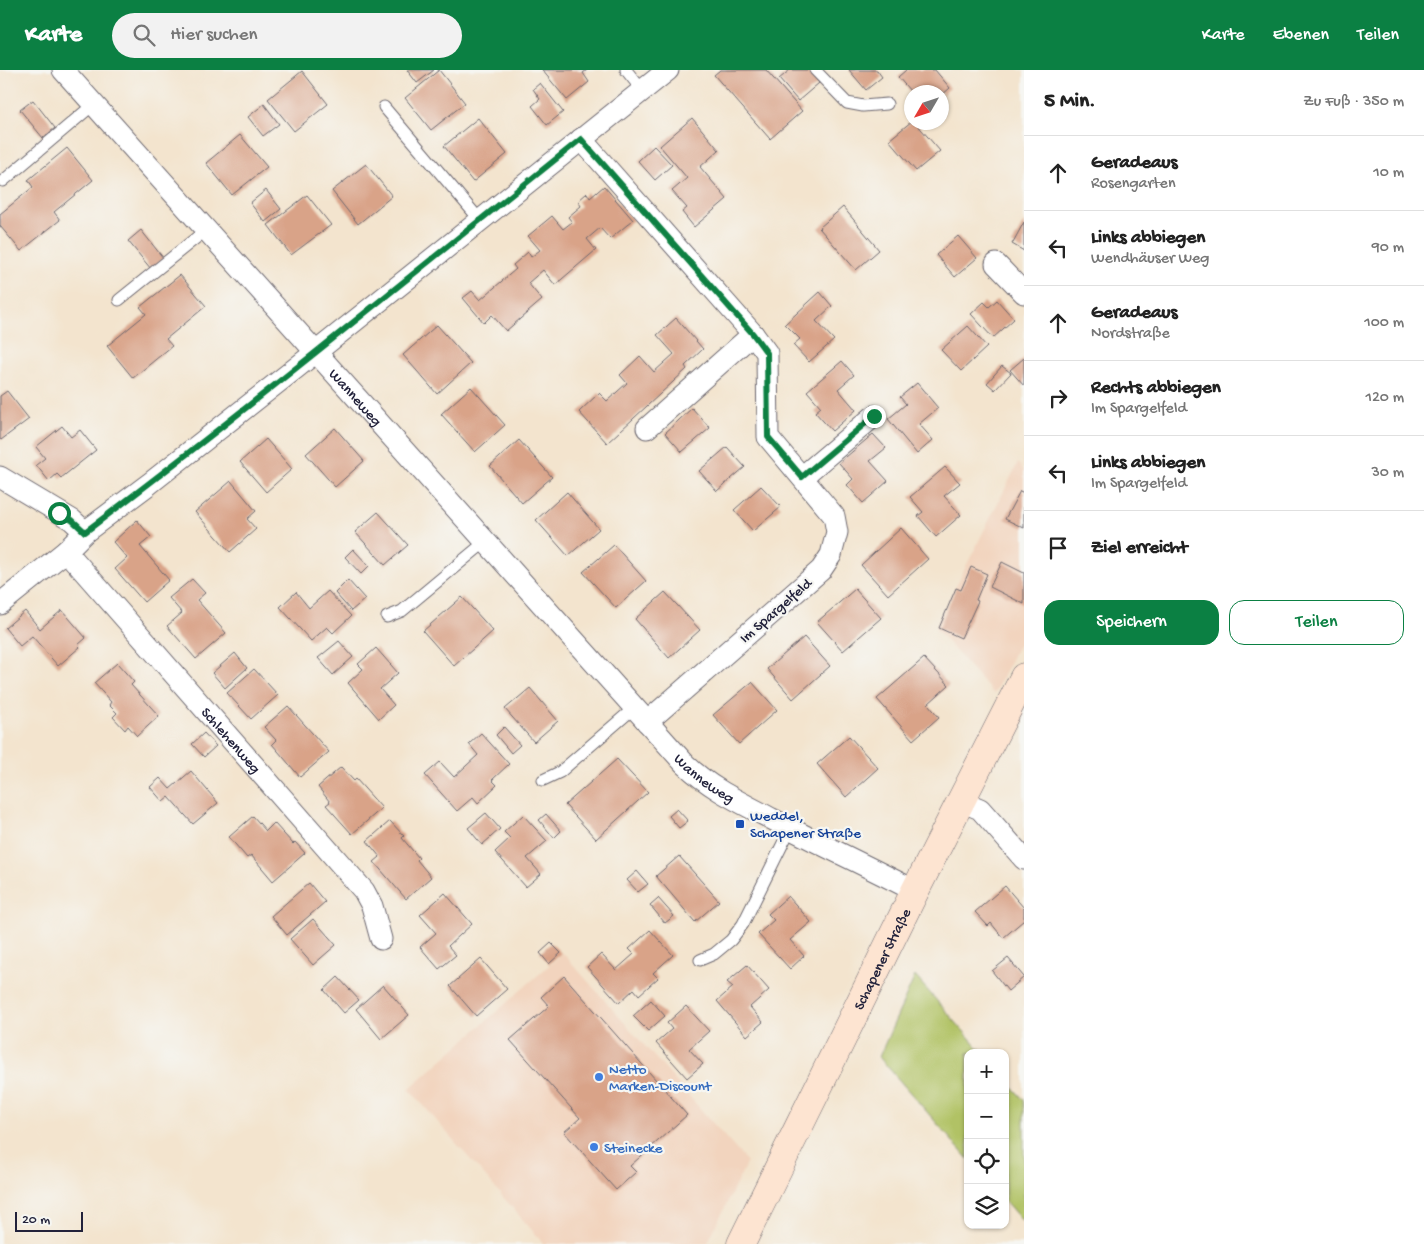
<!DOCTYPE html>
<html lang="de">
<meta charset="utf-8">
<style>
body{margin:0;font-family:"Gochi Hand",sans-serif;background:#f2f2f2;color:#222}
.controls{position:absolute;right:15px;bottom:15px;display:grid;overflow:hidden;border-radius:10px;box-shadow:0 1px 4px #0004}
.controls button{width:45px;height:45px;display:grid;place-items:center;padding:0;border:0;border-bottom:1px solid #e0e0e0;background:#fff;color:#222;font:25px sans-serif}
.compass{position:absolute;left:904px;top:15px;width:45px;height:45px;border-radius:50%;background:#fff;box-shadow:0 1px 4px #0004;rotate:231deg}
.scale{position:absolute;left:15px;bottom:12px;width:68px;box-sizing:border-box;padding-left:5px;border:2px solid #22223b;border-top:0;font-size:14px;line-height:18px;white-space:nowrap;color:#22223b;-webkit-text-stroke:4px #f6f6f2;paint-order:stroke}
.stop{position:absolute;width:15px;height:15px;margin:-11px;border:4px solid #0b8043;border-radius:50%;background:#fff}
.stop.end{background:#0b8043;border-color:#fff;box-shadow:0 1px 5px #0008}
.list{margin:0;padding:0;list-style:none}
h2{display:flex;justify-content:space-between;align-items:center;height:65px;margin:0;padding:0 20px;font-size:21px}
h2 small{font-size:16px;font-weight:400;color:#767676}
.list li{display:grid;grid-template-columns:32px 1fr auto;gap:15px;align-items:center;box-sizing:border-box;height:75px;padding:0 20px;border-top:1px solid #e0e0e0}
.list b{display:block;font-size:19px;white-space:nowrap}
.list p{margin:0;font-size:16px;white-space:nowrap;color:#767676}
.list em{font-size:16px;font-style:normal;color:#767676}
.actions{display:flex;gap:10px;padding:15px 20px}
.actions a{flex:1;padding:11px 0;border:1px solid #0b8043;border-radius:15px;text-align:center;font-size:18px;color:#0b8043}
.actions .main{background:#0b8043;color:#fff}
.icon{flex:none;width:28px;height:28px;fill:none;stroke:currentColor;stroke-width:2;stroke-linecap:round;stroke-linejoin:round}
.map{position:relative;flex:none;width:1024px;height:1174px;overflow:hidden}
header{display:flex;align-items:center;gap:30px;box-sizing:border-box;height:70px;padding:0 25px;background:#0b8043;color:#fff}
header strong{font-size:24px}
nav{display:flex;gap:28px;margin-inline-start:auto;font-size:18px}
.search{width:350px;height:45px;background:#f2f2f2;display:flex;align-items:center;gap:12px;box-sizing:border-box;padding:0 18px;border-radius:28px;color:#767676;font-size:19px}
main{display:flex}
aside{flex:1;background:#fff}
.map>svg:first-child{display:block}
.built{fill:#f2d4be}
.green{fill:#b1c265;stroke:#6a7250}
.building{fill:#d9a388}
.lines{fill:none;stroke-linecap:round;stroke-linejoin:round}
.lane-casing{stroke:#6b666e;stroke-width:13}
.street-casing{stroke:#6b666e;stroke-width:23}
.secondary-casing{stroke:#6b666e;stroke-width:29}
.lane{stroke:#fff;stroke-width:11}
.street{stroke:#fff;stroke-width:21}
.secondary{stroke:#fde4d1;stroke-width:28}
.route{stroke:#0b8043;stroke-width:6}
.transit-dot{fill:#1a4fb4;stroke:#f6f6f2;stroke-width:2}
.shop-dot{fill:#3f7fe0;stroke:#f6f6f2;stroke-width:2}
.labels{text-anchor:middle;stroke-width:4.5;stroke-linejoin:round;paint-order:stroke}
.street-label{font-size:15px;fill:#22223b;stroke:#f6f6f2}
.transit-label{font-size:15px;fill:#164399;stroke:#f6f6f2;text-anchor:start}
.shop-label{font-size:15px;fill:#366cbe;stroke:#f6f6f2;text-anchor:start}
</style>
<header>
<strong>Karte</strong>
<div class="search"><svg class="icon" aria-label="search" viewBox="0 0 24 24"><circle cx="10" cy="10" r="6"/><path d="M15 15l6 6"/></svg>Hier suchen</div>
<nav><a>Karte</a><a>Ebenen</a><a>Teilen</a></nav>
</header>
<main>
<div class="map">
<svg width="1024" height="1174" viewBox="0 0 1024 1174">
<rect width="100%" height="100%" fill="#f6f6f2"/>
<filter id="ink" filterUnits="userSpaceOnUse"><feTurbulence type="fractalNoise" baseFrequency=".02" numOctaves="2"/><feDisplacementMap in="SourceGraphic" scale="10" xChannelSelector="R" yChannelSelector="G"/><feConvolveMatrix kernelMatrix="1 2 1 2 8 2 1 2 1" color-interpolation-filters="sRGB"/></filter>
<filter id="wash" filterUnits="userSpaceOnUse"><feTurbulence type="fractalNoise" baseFrequency=".0096" numOctaves="4" result="noise"/><feDisplacementMap in="SourceGraphic" scale="20" xChannelSelector="R" yChannelSelector="G"/><feGaussianBlur stdDeviation="1.12" result="paint"/><feColorMatrix in="noise" values="0 0 0 0 0 0 0 0 0 0 0 0 0 0 0 0 0 1.4 0 .05"/><feComposite in="paint" operator="in"/></filter>
<g filter="url(#wash)">
<rect width="100%" height="100%" fill="#f3e4ce"/>
<path class="built" d="M1018,393L1024,401V563L994,624L935,558Z
M563,883L747,1092L707,1174H544L409,1019Z"/>
<path class="green" d="M915,906L983,983H968V1089L879,987Z
M1005,1009L1024,1030V1153L1005,1131Z"/>
<g id="blocks">
<path class="building" d="M407,0H434L417,13Z
M439,0L465,33L431,60L405,28Z
M542,0H587L583,3L589,12L567,30Z
M720,0H766L802,41L770,69L714,5Z
M790,0H809L819,13L798,31L779,9Z
M849,0H877L882,7L866,20Z
M906,0H935L950,18L942,25V22H911L898,7Z
M302,1L328,34L294,61L268,29Z
M540,13L563,42L547,55L532,36L540,29L533,19Z
M33,30L55,58L43,68L20,40Z
M264,34L279,54L263,66L248,47Z
M478,48L507,84L473,112L444,76Z
M692,48L719,80L700,97L727,129L694,157L682,142L687,138L672,121L687,108L660,76Z
M912,51V52H915L940,81L916,101L889,70Z
M240,65L267,97L232,125L206,93Z
M654,76L672,95L655,110L638,91Z
M67,78L93,110L54,142L60,150L21,181L0,156V144L33,117L28,110Z
M366,94L392,126L358,154L332,121Z
M604,116L633,150L610,169L600,158L587,169L596,180L555,215L543,200L528,213L542,230L506,261L492,245L484,253L463,228L472,221L480,230L516,199L513,195L528,182L531,187L540,180L528,166L552,146L563,159L572,152L568,147L581,136L578,131L587,123L590,128Z
M266,120L281,139L265,152L250,133Z
M307,125L331,155L291,185L268,155Z
M843,137L879,180L856,200L819,158Z
M1024,152V181L1012,174Z
M141,160L164,189L151,199L128,171Z
M958,166L977,188L955,207L936,185Z
M180,205L206,236L166,269L172,276L133,308L107,276L146,244L140,237Z
M820,222L832,236L816,251L834,270L809,292L793,275L800,269L785,254Z
M997,230L1014,249L993,268L971,244L984,232L989,237Z
M676,248L703,279L685,296L687,299L607,373L579,342L599,323L607,331L627,313L620,305L640,286L654,302L674,284L657,265Z
M437,255L471,293L437,324L403,285Z
M968,256L987,277L961,301L941,280Z
M1024,288V316L1010,300Z
M842,291L854,305L838,319L856,340L832,361L815,342L821,337L807,321Z
M1002,296L1011,303L995,320L987,313Z
M917,313L938,338L919,354L933,370L917,384L888,349L906,334L900,327Z
M471,317L505,355L475,382L441,344Z
M7,321L29,349L1,370L0,369V326Z
M692,338L710,358L682,382L665,363Z
M62,356L71,367L80,360L96,380L61,408L57,404L49,411L36,395L45,388L36,377Z
M335,358L364,391L335,417L306,384Z
M873,364L886,378L870,391L888,411L863,433L847,415L853,409L839,393Z
M266,369L292,399L266,422L240,392Z
M519,370L552,407L522,433L490,396Z
M727,377L745,397L717,421L699,401Z
M945,397L960,413L944,426L961,445L936,467L918,446L923,442L910,427Z
M231,411L256,441L247,449L256,459L230,482L195,442Z
M761,416L781,437L753,461L734,440Z
M1020,421L1024,423V458L1005,449Z
M567,422L599,459L568,486L536,450Z
M378,442L408,475L385,495L355,462Z
M137,450L151,467L140,476L169,510L144,532L115,499L127,488L113,472Z
M901,458L928,489L888,525L861,495Z
M614,475L646,511L616,538L583,502Z
M353,479L369,496L361,504L345,487Z
M1002,492L1024,503V534L990,517Z
M971,497L987,504L976,530L978,531L961,568L939,558L956,518L961,520Z
M192,509L205,523L197,530L226,563L196,589L167,556L182,543L169,528Z
M348,510L365,529L351,541L335,523Z
M855,519L881,548L843,581L817,552Z
M328,521L351,546L333,563L327,557L311,571L280,537L296,522L309,538Z
M665,522L700,560L669,588L635,549Z
M462,527L493,561L454,596L423,561Z
M62,540L86,568L78,575L80,577L58,596L32,566L20,576L5,558L25,541L40,559Z
M804,567L830,596L793,629L767,599Z
M339,571L353,587L333,605L318,588Z
M376,578L398,603L380,619L394,635L379,649L348,613L363,599L358,594Z
M235,583L247,598L225,618L212,603Z
M924,588L949,615L928,634L939,647L913,670L877,629Z
M117,593L134,612L131,615L159,646L137,666L128,656L125,660L113,647L117,643L109,635L111,632L94,613Z
M254,599L278,625L251,649L227,623Z
M752,612L777,640L739,674L713,645Z
M530,618L558,651L534,672L505,639Z
M288,636L329,682L300,707L272,674L276,670L264,657Z
M504,657L520,675L511,683L496,665Z
M204,663L216,676L204,687L192,674Z
M481,663L509,694L492,710L497,715L478,733L473,727L457,741L425,705L440,692L454,707L478,685L469,674Z
M849,666L878,698L846,727L817,694Z
M617,689L648,722L596,769L565,735Z
M341,697L354,711L356,709L382,738L352,764L326,735L330,732L318,717Z
M191,701L218,733L193,754L169,727L163,732L150,717L160,708L170,719Z
M677,739L688,751L679,758L669,746Z
M486,743L500,759L482,775L468,758Z
M546,744L561,761L554,768L539,750Z
M523,745L547,771L527,788L541,804L526,817L495,782L510,768L504,762Z
M253,746L266,761L274,753L293,774L295,772L305,783L273,811L251,785L247,788L229,767Z
M390,751L404,766L402,768L419,788L417,790L431,807L406,829L374,792L380,787L367,771Z
M679,786L719,831L695,852L656,806Z
M637,801L648,814L638,822L627,810Z
M309,813L325,832L287,865L271,846Z
M1005,816L1024,838V850L1003,868L991,853L988,856L975,842Z
M445,823L472,854L448,876L456,885L439,899L420,877L436,863L420,845Z
M788,826L811,852L790,870L804,886L790,899L758,864L774,850L768,844Z
M658,828L674,846L665,853L650,835Z
M313,849L336,875L313,895L290,869Z
M650,860L673,885L653,903L658,908L639,925L634,919L619,933L587,897L601,884L616,900L634,884L629,879Z
M551,873L561,883L549,894L540,883Z
M1008,888L1024,907L1008,921L992,901Z
M481,889L507,919L476,946L450,916Z
M747,895L769,920L750,937L763,952L747,966L717,931L733,917L727,912Z
M564,906L687,1045L630,1096L636,1102L616,1120L564,1062L580,1048L510,970L549,936L541,927Z
M338,907L359,930L344,943L324,920Z
M383,915L409,945L381,969L356,939Z
M651,930L665,946L648,961L633,946Z
M686,936L709,961L689,979L703,994L687,1008L656,973L672,959L667,953Z"/>
</g>
</g>
<g filter="url(#ink)">
<use href="#blocks" fill-opacity="0" stroke="#6b666e" stroke-width="1"/>
<g class="lines">
<defs>
<path id="lane" d="M626,0L642,20
M815,0L847,33L863,36L887,34
M384,37L480,150
M3,111L94,34
M119,230L206,160
M387,547L402,541L485,472
M543,710L560,702L634,638
M700,890L714,884L731,870L743,854L790,759"/>
<g id="street">
<path id="s1" d="M63,0L685,694C711,719 740,732 772,749C819,774 867,796 915,821"/>
<path d="M581,69L753,264L767,283L768,367L834,446L837,462L831,485L821,500L647,652"/>
<path d="M996,194L1024,223"/>
<path d="M647,358L753,264"/>
<path d="M0,407L72,450L85,462"/>
<path d="M802,407L874,346"/>
<path id="s2" d="M66,481L364,821L372,836L381,869"/>
<path d="M0,534L66,481L85,462L149,414L296,298L668,0"/>
<path d="M961,731L980,739L1024,789"/>
</g>
<g id="secondary">
<path id="s3" d="M741,1174L915,821L1024,607"/>
</g>
</defs>
<use href="#lane" class="lane-casing"/>
<use href="#street" class="street-casing"/>
<use href="#secondary" class="secondary-casing"/>
<use href="#lane" class="lane"/>
<use href="#street" class="street"/>
<use href="#secondary" class="secondary"/>
</g>
</g>
<g class="lines" filter="url(#ink)">
<path class="route" d="M59,443L72,450L85,462C254,335 416,201 581,69L753,264L767,283L768,367L802,407L874,346"/>
</g>
<rect class="transit-dot" x="735" y="749" width="10" height="10" rx="2.5"/>
<g class="shop-dot">
<circle cx="599" cy="1007" r="5"/>
<circle cx="594" cy="1077" r="5"/>
</g>
<g class="labels">
<g class="street-label">
<text dy="5" stroke="none"><textPath href="#s1" startOffset="439">Wanneweg</textPath></text>
<text transform="translate(775 540) rotate(-41)" y="5">Im Spargelfeld</text>
<text dy="5" stroke="none"><textPath href="#s2" startOffset="251">Schlehenweg</textPath></text>
<text dy="5" stroke="none"><textPath href="#s1" startOffset="956">Wanneweg</textPath></text>
<text dy="5" stroke="none"><textPath href="#s3" startOffset="318">Schapener Straße</textPath></text>
</g>
<g class="transit-label">
<text x="750" y="750">Weddel,<tspan x="750" dy="17">Schapener Straße</tspan></text>
</g>
<g class="shop-label">
<text x="609" y="1003">Netto<tspan x="609" dy="17">Marken-Discount</tspan></text>
<text x="604" y="1082">Steinecke</text>
</g>
</g>
</svg>
<div class="controls">
<button>+</button>
<button>−</button>
<button><svg class="icon" aria-label="locate" viewBox="0 0 24 24"><circle cx="12" cy="12" r="6"/><path d="M12 2v4M12 18v4M2 12h4M18 12h4"/></svg></button>
<button><svg class="icon" aria-label="layers" viewBox="0 0 24 24"><path d="M12 4l9 5-9 5-9-5zM3 14l9 5 9-5"/></svg></button>
</div>
<svg class="compass" viewBox="-18 -18 36 36"><path d="M0-13l5 13h-10z" fill="#e53935"/><path d="M0 13l5-13h-10z" fill="#767676"/></svg>
<div class="scale">20 m</div>
<div class="stop" style="left:59px;top:443px"></div>
<div class="stop end" style="left:874px;top:346px"></div>
</div>
<aside>
<h2>5 Min.<small>Zu Fuß · 350 m</small></h2>
<ul class="list">
<li><svg class="icon" aria-label="ahead" viewBox="0 0 24 24"><path d="M12 20V5M6 11l6-6 6 6"/></svg><div><b>Geradeaus</b><p>Rosengarten</p></div><em>10 m</em></li>
<li><svg class="icon" aria-label="left" viewBox="0 0 24 24"><path d="M17 20v-9H6M10 6l-5 5 5 5"/></svg><div><b>Links abbiegen</b><p>Wendhäuser Weg</p></div><em>90 m</em></li>
<li><svg class="icon" aria-label="ahead" viewBox="0 0 24 24"><path d="M12 20V5M6 11l6-6 6 6"/></svg><div><b>Geradeaus</b><p>Nordstraße</p></div><em>100 m</em></li>
<li><svg class="icon" aria-label="right" viewBox="0 0 24 24"><path d="M7 20v-9h11M14 6l5 5-5 5"/></svg><div><b>Rechts abbiegen</b><p>Im Spargelfeld</p></div><em>120 m</em></li>
<li><svg class="icon" aria-label="left" viewBox="0 0 24 24"><path d="M17 20v-9H6M10 6l-5 5 5 5"/></svg><div><b>Links abbiegen</b><p>Im Spargelfeld</p></div><em>30 m</em></li>
<li><svg class="icon" aria-label="arrive" viewBox="0 0 24 24"><path d="M6 21V4h12l-3 4 3 4H6"/></svg><div><b>Ziel erreicht</b></div></li>
</ul>
<div class="actions"><a class="main">Speichern</a><a>Teilen</a></div>
</aside>
</main>
